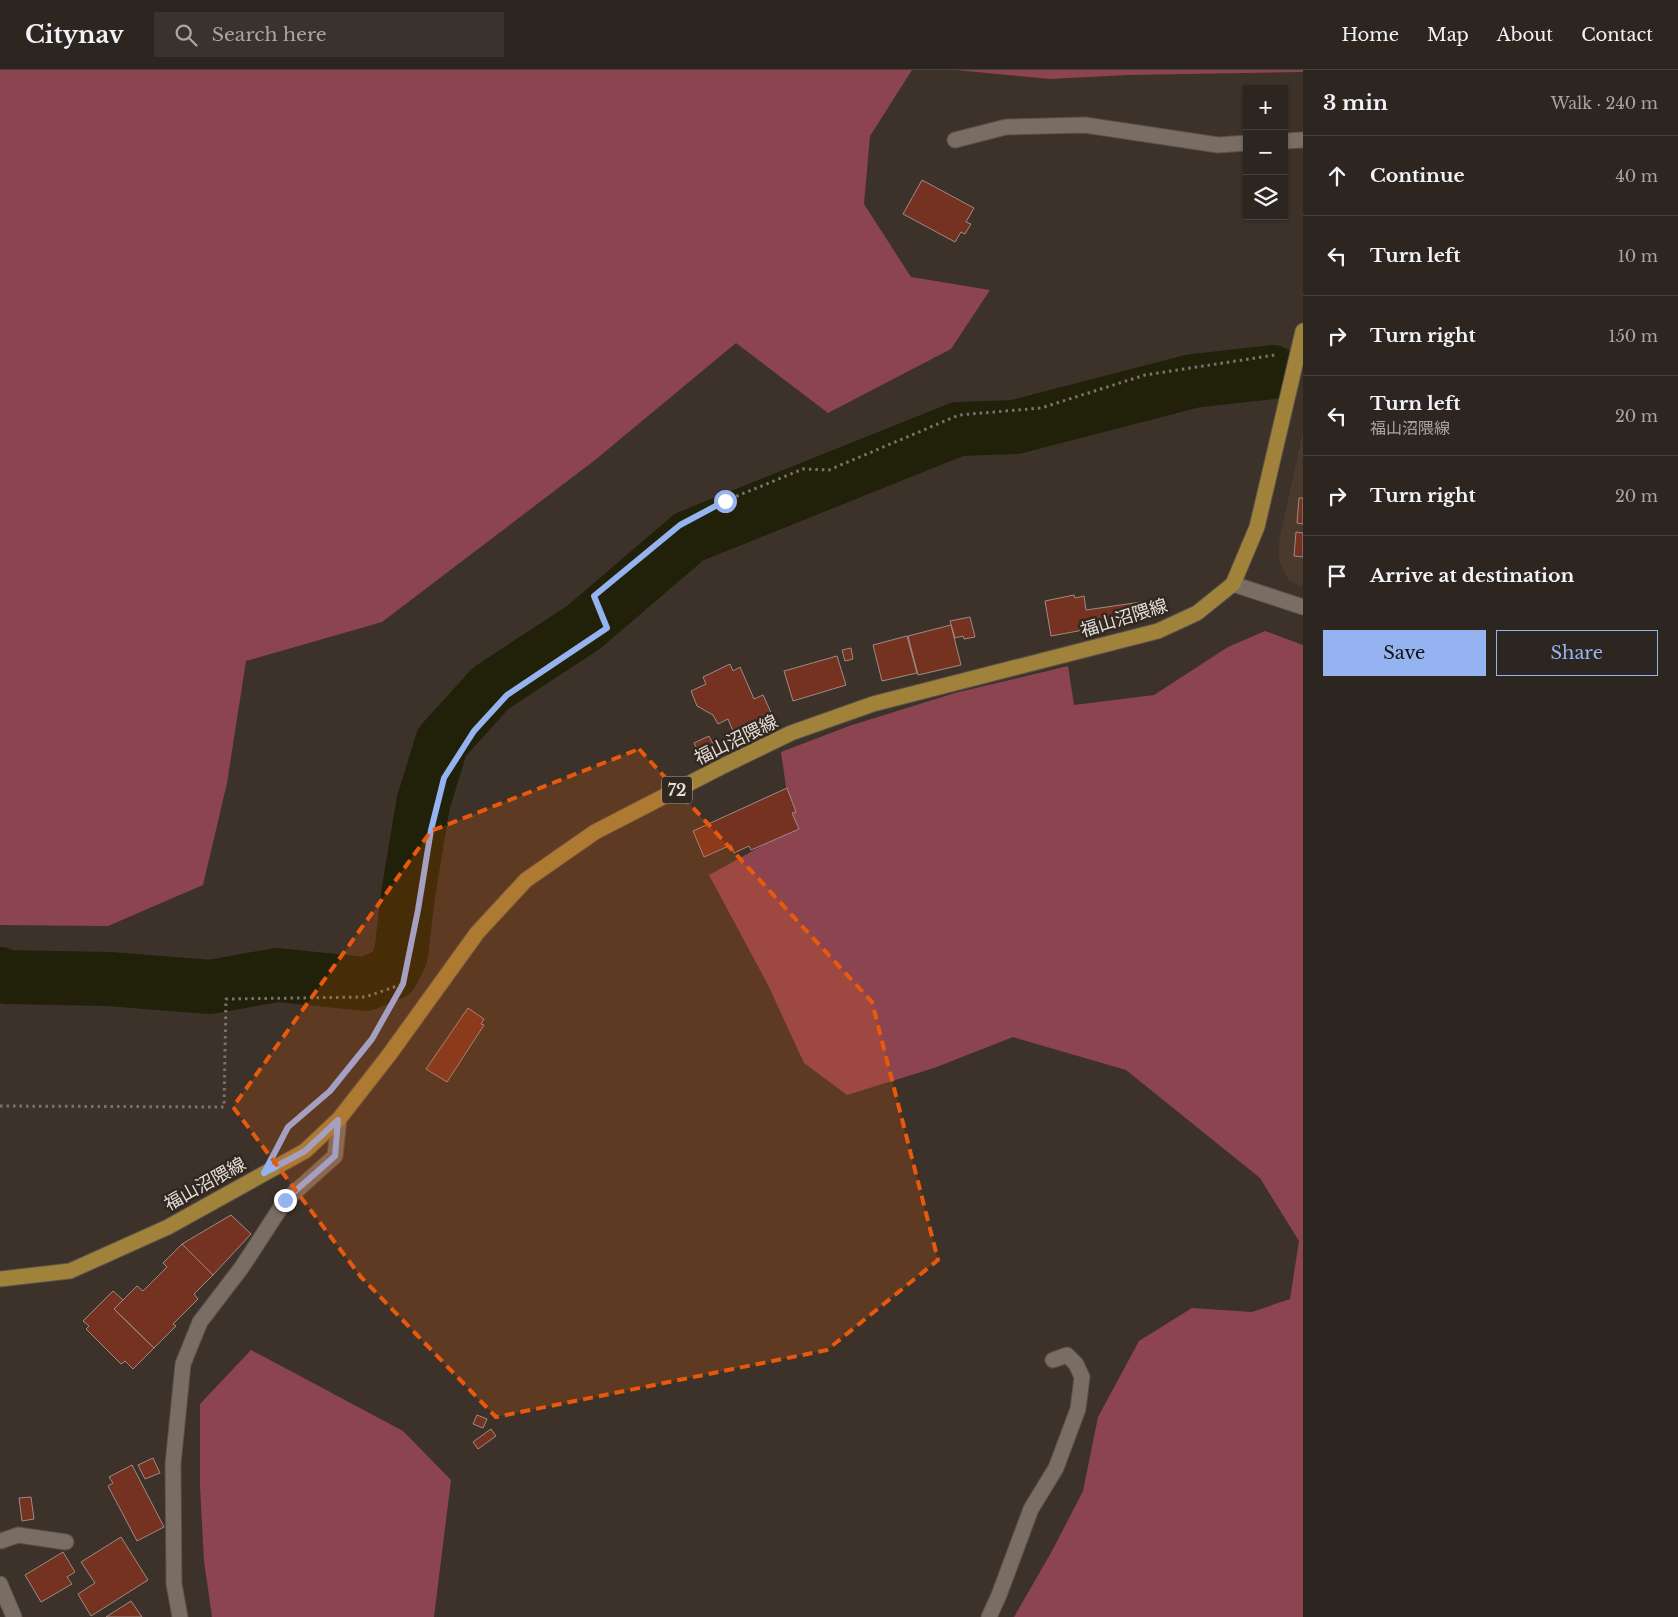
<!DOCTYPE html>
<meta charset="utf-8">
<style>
body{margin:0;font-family:"Libre Baskerville","Noto Sans JP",serif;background:#39322d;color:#f1f3f6}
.controls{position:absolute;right:15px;top:15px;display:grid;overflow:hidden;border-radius:0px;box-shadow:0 1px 4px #0004}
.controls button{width:45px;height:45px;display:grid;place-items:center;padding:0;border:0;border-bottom:1px solid #48433e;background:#2d2620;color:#f1f3f6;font:25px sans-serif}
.stop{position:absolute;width:15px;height:15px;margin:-11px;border:4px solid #95b2f1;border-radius:50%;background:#fff}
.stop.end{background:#95b2f1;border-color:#fff;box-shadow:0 1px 5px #0008}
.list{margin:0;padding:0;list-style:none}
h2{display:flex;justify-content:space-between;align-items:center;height:65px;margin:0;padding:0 20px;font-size:21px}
h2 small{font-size:16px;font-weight:400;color:#a7a5a5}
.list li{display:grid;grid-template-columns:32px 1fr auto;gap:15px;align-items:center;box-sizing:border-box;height:80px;padding:0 20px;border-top:1px solid #48433e}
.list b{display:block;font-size:19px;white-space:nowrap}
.list p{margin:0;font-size:16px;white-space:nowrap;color:#a7a5a5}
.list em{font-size:16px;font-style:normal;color:#a7a5a5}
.actions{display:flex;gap:10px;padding:15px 20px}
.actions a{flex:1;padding:11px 0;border:1px solid #95b2f1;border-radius:0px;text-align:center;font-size:18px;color:#95b2f1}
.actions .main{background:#95b2f1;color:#111}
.icon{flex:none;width:28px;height:28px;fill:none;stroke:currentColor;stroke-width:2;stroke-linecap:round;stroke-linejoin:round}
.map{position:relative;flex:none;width:1303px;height:1547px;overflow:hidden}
header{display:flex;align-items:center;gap:30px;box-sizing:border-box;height:70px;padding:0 25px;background:#2d2620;border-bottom:1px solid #48433e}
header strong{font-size:24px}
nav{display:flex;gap:28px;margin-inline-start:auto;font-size:18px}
.search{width:350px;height:45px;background:#39322d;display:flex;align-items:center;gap:12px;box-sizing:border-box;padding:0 18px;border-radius:0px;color:#a7a5a5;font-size:19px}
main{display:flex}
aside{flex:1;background:#2d2620}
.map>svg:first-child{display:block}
.built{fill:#493a2d}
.forest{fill:#8d4451}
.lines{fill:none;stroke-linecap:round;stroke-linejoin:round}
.river{stroke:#202108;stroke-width:54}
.building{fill:#753220;stroke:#9b8c87}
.minor-casing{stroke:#59514a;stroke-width:17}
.major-casing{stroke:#59514a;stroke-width:17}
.path{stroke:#7a726b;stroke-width:3;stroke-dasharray:2.5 4;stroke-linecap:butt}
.minor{stroke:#796d64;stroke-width:15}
.major{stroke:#a0823b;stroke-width:15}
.route{stroke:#95b2f1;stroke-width:6}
.marked{fill:#e8590c;fill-opacity:0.2;stroke:#e8590c;stroke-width:4;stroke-dasharray:10 6;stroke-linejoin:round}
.labels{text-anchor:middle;stroke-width:5;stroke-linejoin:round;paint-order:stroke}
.shield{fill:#322820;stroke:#afa7a2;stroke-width:1}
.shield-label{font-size:16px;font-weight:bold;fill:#e4ded9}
.street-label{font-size:18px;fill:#e4ded9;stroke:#322820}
</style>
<header>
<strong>Citynav</strong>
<div class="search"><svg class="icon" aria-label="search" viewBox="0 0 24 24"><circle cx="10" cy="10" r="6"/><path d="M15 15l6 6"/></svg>Search here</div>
<nav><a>Home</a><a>Map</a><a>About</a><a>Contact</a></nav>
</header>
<main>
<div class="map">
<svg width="1303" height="1547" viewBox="0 0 1303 1547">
<rect width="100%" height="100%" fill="#3c322a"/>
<path class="built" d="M1303,362V517L1289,511L1279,491V471Z"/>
<path class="forest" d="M0,0H912L870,66L864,134L911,207L990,220L951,279L828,343L736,273L595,390L382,552L246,591L227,713L203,815L108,856L0,855Z
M956,0H1303V2L1127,5L1050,9Z
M1265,561L1303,575V1547H1014L1052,1481L1083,1421L1098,1347L1139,1271L1192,1238L1252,1242L1290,1229L1299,1171L1260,1108L1126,1000L1013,967L934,998L847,1025L804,993L768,915L709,805L792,759L781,682L849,656L955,623L1068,596L1074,635L1154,625L1228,577Z
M251,1280L403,1361L451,1410L434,1547H212L204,1491L200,1417V1334Z"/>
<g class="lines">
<path class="river" d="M0,904L6,907L109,909L210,917L277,905L366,914L392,903L401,885L408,825L423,734L442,672L491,618L584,557L689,467L958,359L1015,357L1193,311L1273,302"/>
</g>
<path class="building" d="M922,110L974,138L966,152L971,154L965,164L961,162L955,172L903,144Z
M1299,428H1303V454L1297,453Z
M1296,462L1303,463V487L1294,486Z
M1074,525L1075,528L1084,526L1086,540L1141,532L1143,549L1051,566L1045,531Z
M970,547L975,567L964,569L963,566L955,568L950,551Z
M951,555L961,595L918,605L908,566Z
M907,566L917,603L882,611L873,575Z
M851,578L853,589L845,591L842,580Z
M837,586L846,615L793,631L784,601Z
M730,594L733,601L740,597L754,629L763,625L774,649L735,666L728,649L718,654L713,645L697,636L691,621L706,614L703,607Z
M709,666L715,678L700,685L694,673Z
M787,718L796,742L792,743L799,759L751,780L749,776L734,783L731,775L704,787L693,761Z
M468,938L484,949L481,954L484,955L447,1012L426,999Z
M231,1145L251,1164L213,1205L182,1174Z
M182,1174L213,1205L194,1224L198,1229L173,1254L176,1256L154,1278L114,1239L137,1216L143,1221L167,1197L163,1193Z
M113,1221L123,1230L114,1239L154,1278L133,1299L125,1291L121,1294L86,1259L89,1256L83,1251Z
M477,1345L487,1349L483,1358L473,1354Z
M491,1359L496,1366L478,1379L473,1372Z
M153,1388L160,1403L145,1409L138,1395Z
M132,1395L164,1457L137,1471L108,1416L113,1413L109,1407Z
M31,1427L34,1449L22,1451L19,1428Z
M121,1467L148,1510L91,1546L78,1524L95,1513L81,1492Z
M63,1482L75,1502L67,1507L72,1514L41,1532L25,1505Z
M131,1531L142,1547H106Z"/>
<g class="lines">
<defs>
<path id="minor" d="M955,70L1006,57L1085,55L1218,75L1247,73
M1284,71L1303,70
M1233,514L1303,537
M1,1471L18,1465L66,1472
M0,1514L14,1547
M180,1547L174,1514L173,1394L183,1294L200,1252L242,1197L285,1131L335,1086L339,1049
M989,1547L999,1525L1031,1439L1056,1398L1078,1339L1082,1307L1076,1294L1067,1285L1053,1290"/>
<path id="major" d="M0,1209L70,1201L168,1157L305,1081L339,1049L389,985L477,863L526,810L595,762L721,697L791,663L873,634L1158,561L1197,543L1233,514L1257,457L1303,261"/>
</defs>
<use href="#minor" class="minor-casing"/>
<use href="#major" class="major-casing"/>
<path class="path" d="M381,953L403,914L418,840L431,760L444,709L474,661L507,625L607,558L594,526L680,455L725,431L803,399L829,400L959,345L1041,338L1145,305L1275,285
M0,1036L224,1037L226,929L365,927L403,914
M283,1067L288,1057L329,1021"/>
<use href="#minor" class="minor"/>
<use href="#major" class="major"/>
</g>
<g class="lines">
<path class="route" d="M285,1130L335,1086L338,1050L305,1081L264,1103L288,1057L330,1021L372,969L403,914L418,840L431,760L444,708L474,661L507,625L607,558L594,526L680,455L725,431"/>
</g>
<path class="marked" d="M639,679L872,932L938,1190L827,1280L496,1347L361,1207L233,1037L431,761Z"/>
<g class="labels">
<rect class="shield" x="662" y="706.5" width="30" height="27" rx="4"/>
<g class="shield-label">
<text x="677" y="726">72</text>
</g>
<g class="street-label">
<text transform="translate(1124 548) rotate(-17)" y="6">福山沼隈線</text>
<text transform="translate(736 670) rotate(-26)" y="6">福山沼隈線</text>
<text transform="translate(205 1114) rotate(-29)" y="6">福山沼隈線</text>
</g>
</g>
</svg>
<div class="controls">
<button>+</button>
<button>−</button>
<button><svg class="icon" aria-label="layers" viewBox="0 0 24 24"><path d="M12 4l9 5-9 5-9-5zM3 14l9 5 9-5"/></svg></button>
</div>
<div class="stop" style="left:725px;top:431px"></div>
<div class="stop end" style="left:285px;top:1130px"></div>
</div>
<aside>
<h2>3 min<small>Walk · 240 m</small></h2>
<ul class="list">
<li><svg class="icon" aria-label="ahead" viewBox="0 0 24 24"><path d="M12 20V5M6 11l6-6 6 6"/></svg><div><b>Continue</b></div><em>40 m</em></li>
<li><svg class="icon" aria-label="left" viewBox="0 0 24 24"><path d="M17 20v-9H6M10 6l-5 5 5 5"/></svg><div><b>Turn left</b></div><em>10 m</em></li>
<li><svg class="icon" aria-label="right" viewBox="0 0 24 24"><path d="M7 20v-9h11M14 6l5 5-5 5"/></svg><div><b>Turn right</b></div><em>150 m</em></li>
<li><svg class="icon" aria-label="left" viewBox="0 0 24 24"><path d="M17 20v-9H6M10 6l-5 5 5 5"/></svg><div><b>Turn left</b><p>福山沼隈線</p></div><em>20 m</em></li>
<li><svg class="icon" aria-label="right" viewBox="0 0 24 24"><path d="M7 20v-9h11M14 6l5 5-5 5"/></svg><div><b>Turn right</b></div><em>20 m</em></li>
<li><svg class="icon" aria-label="arrive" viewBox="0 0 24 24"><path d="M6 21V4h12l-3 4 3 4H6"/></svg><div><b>Arrive at destination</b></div></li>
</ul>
<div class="actions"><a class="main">Save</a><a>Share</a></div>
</aside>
</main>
